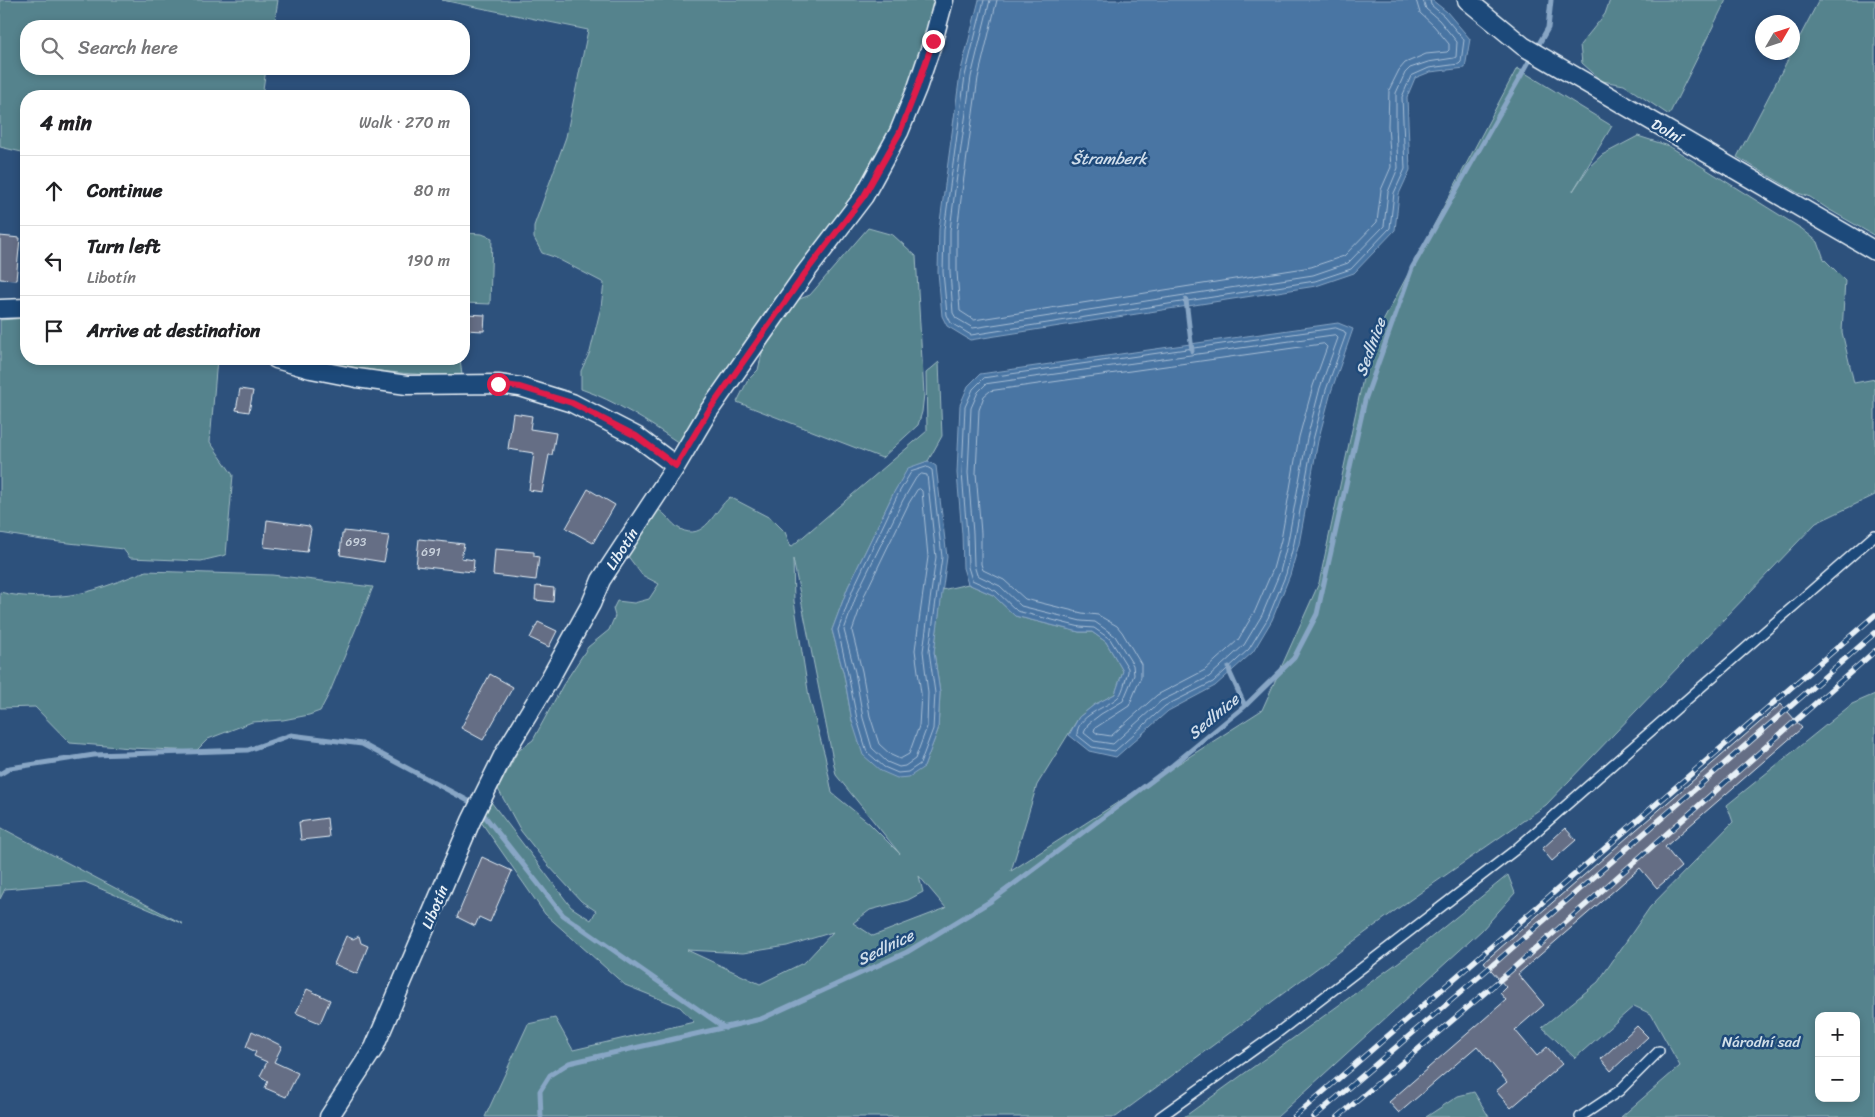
<!DOCTYPE html>
<meta charset="utf-8">
<style>
body{margin:0;font-family:Sriracha,sans-serif;background:#f6f6f6;color:#202124}
.controls{position:absolute;right:15px;bottom:15px;display:grid;overflow:hidden;border-radius:10px;box-shadow:0 2px 8px #0003}
.controls button{width:45px;height:45px;display:grid;place-items:center;padding:0;border:0;border-bottom:1px solid #e0e0e0;background:#fff;color:#202124;font:25px sans-serif}
.compass{position:absolute;left:1755px;top:15px;width:45px;height:45px;border-radius:50%;background:#fff;box-shadow:0 2px 8px #0003;rotate:51deg}
.stop{position:absolute;width:15px;height:15px;margin:-11px;border:4px solid #e11d48;border-radius:50%;background:#fff}
.stop.end{background:#e11d48;border-color:#fff;box-shadow:0 1px 5px #0008}
.list{margin:0;padding:0;list-style:none}
h2{display:flex;justify-content:space-between;align-items:center;height:65px;margin:0;padding:0 20px;font-size:21px}
h2 small{font-size:16px;font-weight:400;color:#757577}
.list li{display:grid;grid-template-columns:32px 1fr auto;gap:15px;align-items:center;box-sizing:border-box;height:70px;padding:0 20px;border-top:1px solid #e0e0e0}
.list b{display:block;font-size:19px;white-space:nowrap}
.list p{margin:0;font-size:16px;white-space:nowrap;color:#757577}
.list em{font-size:16px;font-style:normal;color:#757577}
.icon{flex:none;width:28px;height:28px;fill:none;stroke:currentColor;stroke-width:2;stroke-linecap:round;stroke-linejoin:round}
.map{position:relative;flex:none;width:1875px;height:1117px;overflow:hidden}
.search{position:absolute;background:#fff;box-shadow:0 2px 8px #0003;left:20px;top:20px;width:450px;height:55px;display:flex;align-items:center;gap:12px;box-sizing:border-box;padding:0 18px;border-radius:20px;color:#757577;font-size:19px}
.panel{position:absolute;background:#fff;box-shadow:0 2px 8px #0003;left:20px;top:90px;width:450px;height:275px;border-radius:20px}
.map>svg:first-child{display:block}
.green{fill:#55838d;stroke:#9ebac2;fill-rule:evenodd}
.water{fill:#4874a3;stroke:#88a6c5}
.lines{fill:none;stroke-linecap:round;stroke-linejoin:round}
.shore{stroke:#a8bfd6;stroke-width:1}
.stream{stroke:#88a6c5;stroke-width:5}
.building{fill:#656e85;stroke:#e8f1f8}
.lane-casing{stroke:#e8f1f8;stroke-width:12}
.street-casing{stroke:#e8f1f8;stroke-width:21}
.lane{stroke:#1f4a7a;stroke-width:9}
.street{stroke:#1f4a7a;stroke-width:18}
.rail-casing{stroke:#e8f1f8;stroke-width:5.5}
.rail{stroke:#1f4a7a;stroke-width:4;stroke-dasharray:11;stroke-linecap:butt}
.route{stroke:#e11d48;stroke-width:6}
.labels{text-anchor:middle;stroke-width:5;stroke-linejoin:round;paint-order:stroke}
.number-label{font-size:12px;fill:#c7d0db}
.street-label{font-size:15px;fill:#e8f1f8;stroke:#1f4a7a}
.park-label{font-size:15px;fill:#d2e0e8;stroke:#1f4a7a}
.water-label{font-size:16px;font-style:italic;fill:#d0deeb;stroke:#1f4a7a}
</style>
<div class="map">
<svg width="1875" height="1117" viewBox="0 0 1875 1117">
<rect width="100%" height="100%" fill="#2d517c"/>
<filter id="ink" filterUnits="userSpaceOnUse"><feTurbulence type="fractalNoise" baseFrequency=".02" numOctaves="2"/><feDisplacementMap in="SourceGraphic" scale="10" xChannelSelector="R" yChannelSelector="G"/><feConvolveMatrix kernelMatrix="1 2 1 2 8 2 1 2 1" color-interpolation-filters="sRGB"/></filter>
<g filter="url(#ink)">
<path class="green" d="M0,0H278L274,26H26V69H266L262,96H26V153L0,147Z
M442,0H937L922,54L900,111L871,168L679,443C648,422 616,401 581,389V371L590,352L601,307L604,283L554,257L542,253L534,238V226L566,137L588,30Z
M1610,0H1726L1669,115L1624,85L1602,81L1582,63L1580,45L1605,14Z
M1819,0H1875V236L1828,209L1810,197L1798,193L1737,157Z
M1517,68L1612,126L1573,191L1589,167L1602,155L1638,136L1669,146L1802,229L1818,242L1824,259L1845,280L1842,332L1854,383L1875,379V495L1816,523L1546,805L1400,907L1116,1117H485L528,1024L555,1018L573,1050L694,1022L680,1007L625,985L545,914L479,819L488,798L571,907L591,920L596,911L581,901L548,865L521,831L498,789L518,751L533,740L563,685L588,647L609,630L615,616L613,609L617,601L634,603L649,599L659,584L642,575L627,555L657,509C667,514 670,523 680,529C705,542 714,510 730,497L772,519L785,532L791,547L927,431L926,373L939,362L942,436L928,461L908,469L893,494L848,587L832,630L844,675L852,721L924,767L938,730L940,693L934,652L942,590L968,584L993,595L1015,616L1079,632H1092L1106,642L1123,671L1115,694L1094,705L1079,717L1037,785L1011,871L1262,710L1319,583L1370,346ZM793,559L836,775L900,854L869,823L832,793L825,756L809,697L794,601ZM919,876L946,908L873,936L853,923L870,910L908,900L923,892ZM833,932L805,962L760,984L687,950L743,953L787,946Z
M868,228L893,235L916,256L924,394L922,412L918,425L882,458L737,402L748,380L758,370L766,336L797,300L810,295Z
M464,233L482,234L492,238L490,304L464,303Z
M26,318V359H217L210,442L233,475L226,555L201,561L130,558L123,549L42,540L0,533V320Z
M308,359H460L462,375C410,376 358,370 308,359Z
M146,571L272,575L373,587L329,694L320,711L309,715L283,720L252,722L208,739L196,751L131,748L70,743L35,707L0,708V592C21,598 55,598 77,594C100,590 124,579 146,571Z
M1875,694V1117H1621L1680,1066L1651,1014L1634,1006L1575,1058L1542,1027L1598,982L1650,907L1733,822L1727,805L1852,704ZM1819,1016H1856V1098H1819Z
M0,827L183,924L85,882L5,889L0,899Z
M1508,875L1515,893L1482,930L1277,1117H1184L1418,948Z
M1474,1092L1489,1117H1426L1458,1096Z"/>
<path class="water" d="M979,0H1432L1447,12L1470,39L1465,68L1430,72L1415,78L1407,97L1410,170L1399,194L1395,230L1354,273L1316,286L970,340L947,326L942,316L938,272L939,229L960,74Z
M1338,323L1353,329L1331,392L1318,441L1299,544L1290,575L1272,620L1253,652L1215,686L1168,711L1116,757L1089,751L1069,735L1079,717L1094,705L1115,694L1123,671L1106,642L1092,632H1079L1015,616L993,595L968,584L963,568L962,534L957,473L960,405L968,386L980,374Z
M928,461L936,466L947,557L934,652L940,693L938,730L924,767L909,777L897,778L881,771L863,755L852,721L844,675L832,630L848,587L893,494L908,468Z"/>
<g class="lines">
<path class="shore" d="M984,0L965,76L944,230L943,272L947,315L951,323L971,335L1315,281L1351,269L1390,228L1394,193L1405,169L1402,97L1411,76L1429,68L1459,64L1461,62L1464,40L1444,16L1431,5L1430,0
M990,0L971,77L955,190L950,230V272L953,313L956,318L973,328L1313,275L1348,263L1384,226L1388,192L1398,168L1396,126V93L1405,73L1410,68L1428,62L1454,58L1456,57L1457,42L1439,20L1426,9L1423,0
M997,0L978,78L962,191L957,231V272L960,311L974,320L1311,267L1344,256L1377,222L1381,190L1391,167L1388,126L1389,90L1399,70L1405,63L1426,54L1447,52L1449,50V44L1434,26L1420,13L1416,0
M1336,328L1344,331L1346,334L1326,390L1313,440L1294,543L1286,574L1268,618L1249,649L1213,682L1165,706L1115,751L1092,747L1077,735C1077,715 1104,709 1117,698C1123,694 1125,680 1128,672V668L1110,639L1094,628L1080,627L1017,611L996,591L972,580L968,567L967,534L962,473L965,407L973,389L984,378Z
M1335,335L1338,338L1320,388L1307,438L1288,541L1280,572L1262,615L1244,645L1209,677L1161,701L1113,744L1094,741L1084,733L1088,724L1101,714L1123,701L1134,675L1133,665L1115,636L1095,622L1081,621L1021,606L1000,586L977,575L974,565L973,533L968,473L971,408L978,392L986,384Z
M1324,344L1327,347L1313,386L1299,437L1281,540L1273,569L1255,611L1238,640L1205,670L1157,695L1111,736L1098,734L1094,731L1095,728L1129,706L1141,677V664L1122,632L1117,626L1098,615L1082,613L1025,599L1004,580L983,570L981,564V533L976,473L979,410L984,396L990,391Z
M927,467L932,470L942,557L929,651L935,693L933,729L920,764L908,772L898,773L884,767L867,752L857,719L848,674L838,630L853,589L897,496L911,472Z
M922,474L927,475L936,557L923,651L928,693L927,727L915,759L905,766L899,767L887,762L872,748L863,718L855,672L844,630L858,591L903,500L916,478Z
M920,489L922,491L928,557L915,650L921,693L919,726L909,754L900,759L891,755L879,744L870,716L862,671L852,631L865,594L909,503L917,490Z"/>
<path class="stream" d="M1186,300L1192,351
M1229,667L1230,673L1245,706
M0,774L10,768L94,755L248,750L291,735L362,744L476,805L563,915L725,1028
M541,1117L540,1091L550,1075L569,1063L761,1019L907,952L991,901L1173,765L1245,706L1294,658L1317,614L1365,400L1412,268L1548,28L1551,0"/>
</g>
<path class="building" d="M0,236L20,238L16,280L0,279Z
M465,314L485,315L484,331L464,330Z
M240,389L253,391L249,412L236,410Z
M513,413L532,416L530,429L556,433L552,455H549L542,492L529,490L534,453L508,449Z
M588,489L615,505L593,543L566,528Z
M267,520L309,526L311,529L307,552L264,547Z
M344,531L389,536L384,562L340,555L342,534H344Z
M419,539L464,544L461,558L474,560L473,572L416,566Z
M495,549L534,552V556L539,557L536,580L493,575Z
M536,586L554,588L553,602L535,600Z
M538,622L557,631L549,647L530,638Z
M490,674L513,687L483,740L461,728Z
M1781,704L1802,728L1665,847L1681,867L1657,888L1640,868L1518,974L1544,1005L1515,1030L1537,1056L1547,1047L1562,1064L1511,1108L1496,1091L1507,1082L1477,1046L1399,1113L1389,1102L1506,1000L1500,993L1506,987L1484,962Z
M327,818L329,837L301,840L299,822Z
M1565,828L1576,840L1552,861L1542,849Z
M482,857L512,871L490,922L479,917L475,926L457,917Z
M346,936L353,939L359,936L361,943L368,946L357,974L334,964Z
M307,989L330,1000L320,1023L296,1013Z
M1637,1026L1648,1037L1611,1071L1601,1059Z
M252,1031L282,1046L274,1062L298,1073L286,1097L265,1088L268,1081L260,1076L267,1062L254,1056L256,1052L246,1047Z"/>
<g class="lines">
<defs>
<path id="lane" d="M1160,1117L1276,1034L1515,850L1875,535
M1580,1117L1619,1091L1659,1051"/>
<path id="street" d="M1467,0L1523,46L1875,251
M0,309L26,308
M276,359L311,369L357,378L407,385L498,384L520,387L572,403L636,436L676,466
M329,1117L374,1048L471,821L504,754L549,680L591,604L601,580L676,466L708,412L806,272L864,196L899,132L917,88L933,41L944,0"/>
</defs>
<use href="#lane" class="lane-casing"/>
<use href="#street" class="street-casing"/>
<use href="#lane" class="lane"/>
<use href="#street" class="street"/>
<defs>
<path id="rail" d="M1294,1117L1875,615
M1314,1117L1489,968L1875,633
M1338,1117L1500,980L1875,651"/>
</defs>
<use href="#rail" class="rail-casing"/>
<use href="#rail" class="rail"/>
</g>
</g>
<g class="lines" filter="url(#ink)">
<path class="route" d="M498,384L520,387L572,403L636,436L676,466L708,412L806,272L864,196L900,132L917,88L933,41"/>
</g>
<g class="labels">
<g class="number-label">
<text x="356" y="546">693</text>
<text x="431" y="556">691</text>
</g>
<g class="street-label">
<text transform="translate(1667 131) rotate(30)" y="5">Dolní</text>
<text transform="translate(622 549) rotate(-57)" y="5">Libotín</text>
<text transform="translate(435 907) rotate(-67)" y="5">Libotín</text>
</g>
<g class="park-label">
<text x="1761" y="1047">Národní sad</text>
</g>
<g class="water-label">
<text x="1109" y="164">Štramberk</text>
<text transform="translate(1370 347) rotate(-70)" y="6">Sedlnice</text>
<text transform="translate(1213 716) rotate(-40)" y="6">Sedlnice</text>
<text transform="translate(885 947) rotate(-26)" y="6">Sedlnice</text>
</g>
</g>
</svg>
<div class="controls">
<button>+</button>
<button>−</button>
</div>
<svg class="compass" viewBox="-18 -18 36 36"><path d="M0-13l5 13h-10z" fill="#e53935"/><path d="M0 13l5-13h-10z" fill="#757577"/></svg>
<div class="stop" style="left:498px;top:384px"></div>
<div class="stop end" style="left:933px;top:41px"></div>
<div class="search"><svg class="icon" aria-label="search" viewBox="0 0 24 24"><circle cx="10" cy="10" r="6"/><path d="M15 15l6 6"/></svg>Search here</div>
<section class="panel">
<h2>4 min<small>Walk · 270 m</small></h2>
<ul class="list">
<li><svg class="icon" aria-label="ahead" viewBox="0 0 24 24"><path d="M12 20V5M6 11l6-6 6 6"/></svg><div><b>Continue</b></div><em>80 m</em></li>
<li><svg class="icon" aria-label="left" viewBox="0 0 24 24"><path d="M17 20v-9H6M10 6l-5 5 5 5"/></svg><div><b>Turn left</b><p>Libotín</p></div><em>190 m</em></li>
<li><svg class="icon" aria-label="arrive" viewBox="0 0 24 24"><path d="M6 21V4h12l-3 4 3 4H6"/></svg><div><b>Arrive at destination</b></div></li>
</ul>
</section>
</div>
